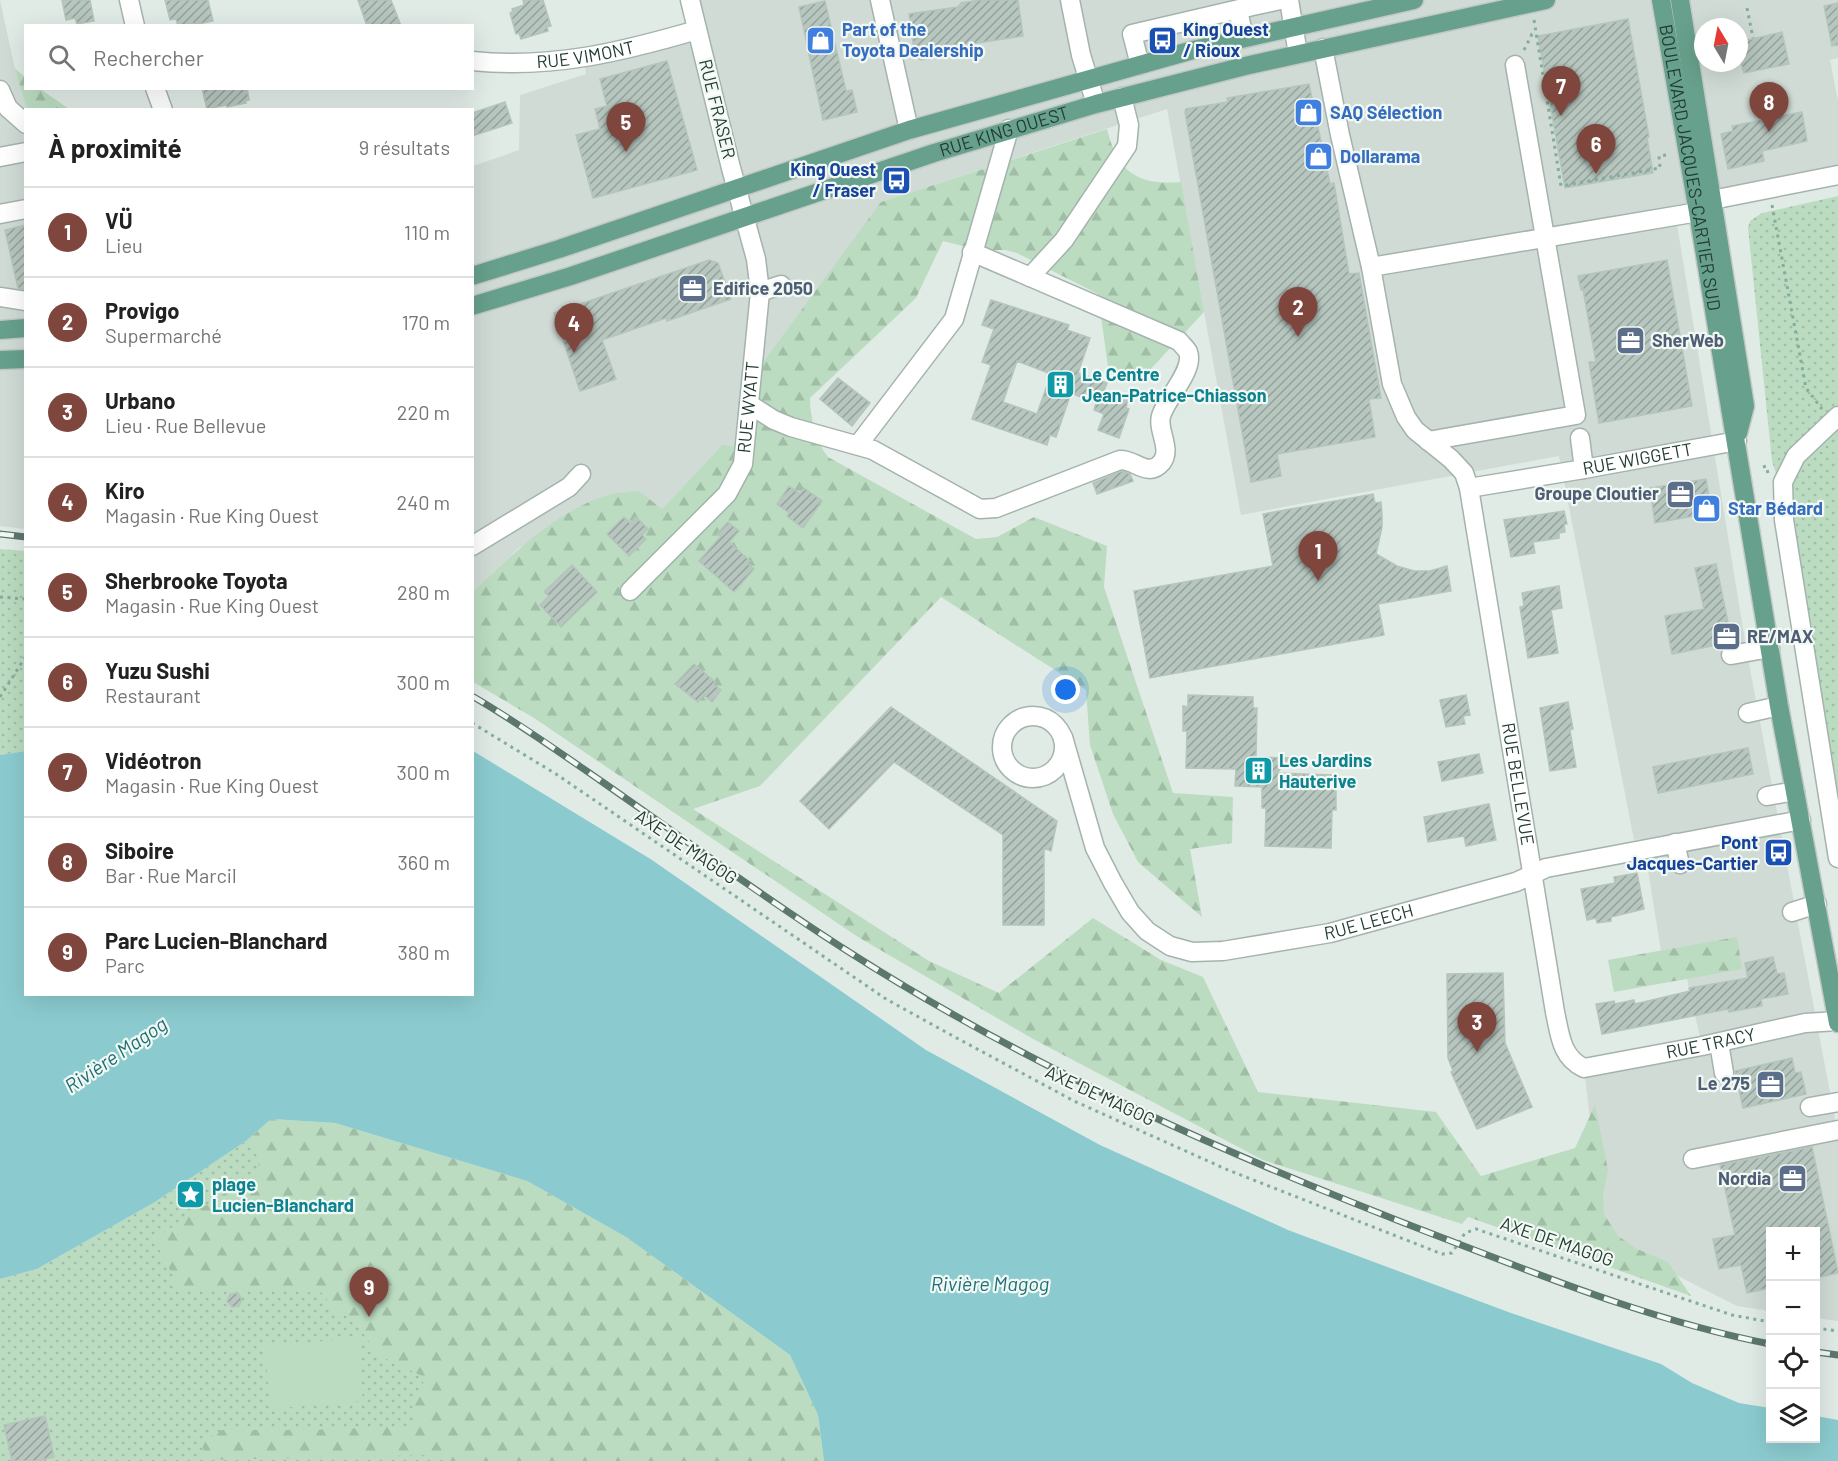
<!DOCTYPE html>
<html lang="fr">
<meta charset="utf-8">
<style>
body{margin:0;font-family:Barlow,sans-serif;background:#f2f2f2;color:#222}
.controls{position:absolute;right:18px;bottom:18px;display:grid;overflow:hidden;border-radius:0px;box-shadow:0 6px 24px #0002}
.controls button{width:54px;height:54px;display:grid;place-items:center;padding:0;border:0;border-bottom:2px solid #e0e0e0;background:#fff;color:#222;font:30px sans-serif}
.compass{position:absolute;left:1694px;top:18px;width:54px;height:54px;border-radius:50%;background:#fff;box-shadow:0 6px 24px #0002;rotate:350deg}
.you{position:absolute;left:1066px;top:690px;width:21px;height:21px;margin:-15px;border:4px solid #fff;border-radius:50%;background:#1a73e8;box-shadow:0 0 0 9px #1a73e833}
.badge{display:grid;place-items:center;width:39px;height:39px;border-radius:50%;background:#7e463d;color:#fff;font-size:20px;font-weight:700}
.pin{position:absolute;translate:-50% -50px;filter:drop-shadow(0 2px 3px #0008)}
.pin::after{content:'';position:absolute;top:32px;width:21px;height:18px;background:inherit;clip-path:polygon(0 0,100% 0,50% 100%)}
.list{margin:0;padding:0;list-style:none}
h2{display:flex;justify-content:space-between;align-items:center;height:78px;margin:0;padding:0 24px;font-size:26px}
h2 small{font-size:20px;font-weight:400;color:#767676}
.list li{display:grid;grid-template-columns:39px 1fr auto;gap:18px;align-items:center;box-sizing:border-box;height:90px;padding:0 24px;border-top:2px solid #e0e0e0}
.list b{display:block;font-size:22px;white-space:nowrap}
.list p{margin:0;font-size:20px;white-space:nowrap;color:#767676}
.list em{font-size:20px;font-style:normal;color:#767676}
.icon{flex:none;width:33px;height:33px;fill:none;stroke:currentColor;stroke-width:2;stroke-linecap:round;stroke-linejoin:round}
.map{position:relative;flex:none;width:1838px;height:1461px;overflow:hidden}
.search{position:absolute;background:#fff;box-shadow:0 6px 24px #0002;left:24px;top:24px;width:450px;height:66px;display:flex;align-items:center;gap:15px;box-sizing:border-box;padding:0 21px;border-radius:0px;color:#767676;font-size:22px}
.panel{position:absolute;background:#fff;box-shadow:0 6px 24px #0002;left:24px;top:108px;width:450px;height:888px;border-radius:0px}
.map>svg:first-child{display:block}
.built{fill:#d0dbd5;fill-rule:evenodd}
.green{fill:url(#green-dots)}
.forest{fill:url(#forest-firs)}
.pitch{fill:#bbdcc0}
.water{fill:#8bcbcf}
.building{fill:url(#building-hatch);stroke:#b4c5bc;stroke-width:1.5;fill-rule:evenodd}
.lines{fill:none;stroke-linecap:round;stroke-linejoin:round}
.minor-casing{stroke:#a4b3ac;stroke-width:21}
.major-casing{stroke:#c1c8c6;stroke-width:21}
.path{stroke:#83ae9c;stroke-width:3;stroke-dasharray:3 4.5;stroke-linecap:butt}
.minor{stroke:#fff;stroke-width:18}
.major{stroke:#67a08c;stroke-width:18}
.rail-casing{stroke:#5c776e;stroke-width:7}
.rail{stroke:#f2f8f4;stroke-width:4.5;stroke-dasharray:14;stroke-linecap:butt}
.labels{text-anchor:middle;stroke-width:4.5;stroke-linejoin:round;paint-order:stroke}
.shop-label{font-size:18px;font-weight:bold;fill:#366cbe;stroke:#f2f8f4;text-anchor:start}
.transit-label{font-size:18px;font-weight:bold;fill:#164399;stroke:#f2f8f4;text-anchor:end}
.street-label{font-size:18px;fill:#223c32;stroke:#f2f8f4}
.service-label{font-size:18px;font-weight:bold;fill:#4e5e75;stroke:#f2f8f4;text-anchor:start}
.culture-label{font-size:18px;font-weight:bold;fill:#0d838f;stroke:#f2f8f4;text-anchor:start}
.water-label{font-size:20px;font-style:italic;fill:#1e7076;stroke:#f2f8f4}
</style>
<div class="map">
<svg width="1838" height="1461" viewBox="0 0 1838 1461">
<defs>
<pattern id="green-dots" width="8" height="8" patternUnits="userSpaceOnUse" patternTransform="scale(1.5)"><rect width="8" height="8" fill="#bbdcc0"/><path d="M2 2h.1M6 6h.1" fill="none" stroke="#a0bea5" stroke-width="1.8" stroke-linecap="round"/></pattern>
<pattern id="forest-firs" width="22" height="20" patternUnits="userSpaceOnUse" patternTransform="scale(1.5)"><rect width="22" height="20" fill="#bbdcc0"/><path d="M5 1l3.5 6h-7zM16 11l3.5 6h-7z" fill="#a0bea5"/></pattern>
<pattern id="building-hatch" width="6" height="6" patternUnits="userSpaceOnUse" patternTransform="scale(1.5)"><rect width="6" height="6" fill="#b7c6bf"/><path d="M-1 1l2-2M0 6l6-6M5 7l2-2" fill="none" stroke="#94a29c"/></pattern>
</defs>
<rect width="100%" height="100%" fill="#e1ebe6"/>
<path class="built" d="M0,0L15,69L25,77L26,88L40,89L69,109L26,110L25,529L0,526Z
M690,0H1838V58L1830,60L1838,101V175L1674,206L1747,653L1838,1135V1321L1816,1318V1232H1770V1311L1737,1306L1613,1243L1601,1214L1584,1068L1702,1046L1687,979L1666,982L1643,839L1634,840L1559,456L1241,515L1167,109L881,202L744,451L723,444L662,509L520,547L473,592V166L519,150L520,95L586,74L584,58L697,30ZM1703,27H1739V63H1703Z"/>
<path class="green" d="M1838,196V829L1790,517L1772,461L1748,228L1750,221L1762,213Z
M0,549L26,551L25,751L0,755Z
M271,1119L824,1461H0V1279L37,1269L155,1202L246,1141Z"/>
<path class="forest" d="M15,69L25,77L26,88L40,89L69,109H27Z
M1107,129C1117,171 1137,186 1181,182L1204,312L1146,374L1124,378L1109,374L1098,294L1017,253L1005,250H979L943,241L916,298L810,398C810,418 816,442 828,457L976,539L997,537L1034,517L1107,546L1104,587L1173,793L1233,797L1232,843L1190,849L1202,917L1138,862L1113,814L1090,745L1086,690L941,597L760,786L693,809L929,961L999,993L1093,918L1161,960L1203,977L1258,1092L1436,1112L1481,1176L1575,1148L1595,1105L1608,1170L1603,1195L1604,1214L1618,1236L1637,1249L1668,1262L1691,1296L1468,1217L1462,1224L1263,1160L1033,1039L858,937L534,718L473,682V592C510,556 560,507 612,494C621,492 630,492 639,491L662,509L723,444L744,450L753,376L881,202Z
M1737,937L1742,969L1614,992L1608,960Z
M271,1119L335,1123L527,1181L626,1237L790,1355L818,1415L824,1461H444L429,1455L206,1460L202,1444L222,1430H309L416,1426L413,1401L426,1378L378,1355L355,1321L332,1308L323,1293L237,1288L181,1291L154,1239L259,1171L258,1153L246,1141Z"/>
<path class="pitch" d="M358,1338L363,1401L270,1409L265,1346Z"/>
<path class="water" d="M25,751L26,994H472L473,751L652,860L926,1050L1100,1145L1288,1230L1511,1313L1661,1364L1692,1383L1739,1403L1770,1408V1438H1816V1416L1838,1420V1461H824L818,1415L790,1355L626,1237L527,1181L335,1123L271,1119L246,1141L155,1202L37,1269L0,1279V755Z"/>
<path class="building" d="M62,0H90L94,21L77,24L75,18L66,20Z
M165,0H208L213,21L194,25L193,23L178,26L176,19L170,20Z
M358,0H391L401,26H367Z
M523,0H543L551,26L547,27L548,31L521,39L519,33L516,34L510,13L513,11L512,9L524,5Z
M980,0H1018L1023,36L971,44L967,52L959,53L921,60L915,56L909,14L958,7L961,3Z
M825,1L846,91L852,90L857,112L823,120L799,7Z
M1838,3V45L1832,46L1824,6Z
M1628,19L1649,137L1647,138L1653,173L1565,188L1538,36Z
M1782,32L1789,64L1744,73L1739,57V42Z
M667,61L697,170L593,198L576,135L600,129L595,109L607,106L600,79Z
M1309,84L1330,184L1334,183L1349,274L1359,273L1381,398L1369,399L1375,437L1277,454L1281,476L1251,482L1185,112L1186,109L1228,102L1227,98Z
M202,88H247L249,100L245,101L246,103L227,107L226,105L207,109Z
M505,102L512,123L472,136V113Z
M1802,112L1807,141L1762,151L1764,161L1728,169L1721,134L1733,131L1732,126Z
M26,225V290L18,288L5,230Z
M709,260L718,263L731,299L667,321L666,318L602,340L616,379L580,391L554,313Z
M1667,260L1692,406L1599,423L1589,362H1596L1583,289L1581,290L1578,276Z
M991,300L1069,325L1067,330L1090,338L1078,373L1107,383L1104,391L1128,399L1126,408L1129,409L1119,438L1098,430L1104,414L1094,410L1096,403L1071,393L1056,437L1050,435L1047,445L972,419L991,365L982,362L994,329L982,325ZM1017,361L1051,374L1037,414L1003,402Z
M838,378L870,403L852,426L820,399Z
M1122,471L1130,474L1133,481L1097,494L1093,483Z
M1706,479L1712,513L1655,523L1650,488Z
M789,486L800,494L804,488L822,501L803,528L787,516L789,513L777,504Z
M1373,494L1375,503L1381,502L1382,514V527L1376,554L1397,566L1414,571H1430L1447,566L1451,591L1378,604L1384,635L1150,678L1134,591L1273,566L1263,514Z
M1564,511L1567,524H1564L1565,532L1559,533V538L1533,542L1535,553L1511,557L1504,520Z
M624,517L630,523L636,517L648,529L642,535L646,539L629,556L607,534Z
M728,522L739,531L729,542L750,561L747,563L754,569L734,592L699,561L721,536L717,534Z
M1716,564L1732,642L1672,654L1665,616L1704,609L1695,568Z
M572,565L597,592L561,627L540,605L549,596L544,592Z
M1559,586L1562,608L1551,610L1558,653L1528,658L1520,607L1524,606L1522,593Z
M694,664L715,682L713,684L721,690L712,702L704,695L698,702L675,684Z
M1188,695L1253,697V708H1257L1256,757L1290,758L1277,773L1332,775V786H1336V810H1332L1331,848L1265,846L1266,808H1262V787L1235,786L1236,769L1186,768L1187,731H1183V706L1188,707Z
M1466,695L1470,715L1463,716L1465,724L1446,727L1440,700Z
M1568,702L1573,729L1570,730L1576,767L1550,771L1540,708Z
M891,707L1057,821L1051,851L1044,848V925H1003V835L894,762L829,829L800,801Z
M1748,748L1753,774L1658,793L1653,767Z
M1479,754L1483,773L1442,781L1438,762Z
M1489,804L1496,840L1466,846L1464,836L1428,842L1424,817Z
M1637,873L1644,909L1611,917V921L1597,923L1596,918L1587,920L1581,889L1615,883L1614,877Z
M1773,957L1777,974L1784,973L1788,994L1761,999L1762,1006L1729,1012L1728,1009L1602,1034L1596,1004L1614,1001L1615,1004L1634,1000L1635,1004L1690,991L1689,988L1748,978L1745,963Z
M1503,973L1505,1043L1532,1107L1477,1129L1451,1072L1453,1071L1448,1058L1447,974Z
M1792,1058L1795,1073L1801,1072L1806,1094L1743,1108L1735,1071Z
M1812,1147L1838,1273L1815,1278V1232H1770V1288L1747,1293L1741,1265L1719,1269L1713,1239L1735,1235L1720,1165Z
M238,1293L242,1300L239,1306L232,1307L227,1301L230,1294Z
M45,1416L54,1457L37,1461H12L4,1425Z"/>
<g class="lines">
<defs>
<g id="minor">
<path d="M129,0L135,26"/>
<path d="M880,0L909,130"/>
<path d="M1070,0L1081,55L1096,104"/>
<path d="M1289,0L1298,54"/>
<path d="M1248,7L1280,0"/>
<path d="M1238,10L1244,38"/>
<path id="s1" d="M1323,48L1340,135L1371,267L1392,384L1406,417L1415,430L1451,459L1464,473L1469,488L1555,1012C1560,1035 1561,1057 1584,1068L1702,1046L1805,1023L1838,1021"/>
<path id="s2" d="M472,61C553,69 621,52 697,30"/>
<path d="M1140,65L1132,34L1248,7L1251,0"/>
<path d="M155,88L163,110"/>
<path d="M0,90L8,108L26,124"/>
<path d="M0,157L26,152"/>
<path d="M1712,200L1838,175"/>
<path d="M0,214L26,209"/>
<path d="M1371,267L1698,212"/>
<path d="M1030,277L1064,240L1127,146L1129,125L1122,97"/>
<path d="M760,292L781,285"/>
<path d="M0,297L26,301"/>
<path d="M749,404L774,420L791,427L873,450L980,509L996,508L1120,460C1135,459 1148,479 1162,462C1172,449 1157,430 1161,416C1166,398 1195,370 1188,352C1186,348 1181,344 1179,341L972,252"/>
<path d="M1838,416L1796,456L1783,482L1784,520L1838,858"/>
<path d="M1580,438L1584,469"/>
<path d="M1428,441L1576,415L1515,65"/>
<path d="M858,445L954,319L1009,129"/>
<path id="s3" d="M1469,488L1584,469L1737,441"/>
<path d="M472,546L569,487L581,474"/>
<path id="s4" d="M630,591L727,494L743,464L760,292L756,259L731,168L690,0"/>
<path d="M1731,655L1770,648"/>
<path d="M1748,713L1779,706"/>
<circle cx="1033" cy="747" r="31"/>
<path id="s5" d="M1063,737L1095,848L1113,883L1130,912L1147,931L1170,946L1192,952L1223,951L1330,933L1516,882L1546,868L1801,820"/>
<path d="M1767,796L1795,791"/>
<path d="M1675,843L1680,864"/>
<path d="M1792,912L1817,904"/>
<path d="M1719,1043L1724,1073"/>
<path d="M1810,1107L1838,1102"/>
<path d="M1693,1159L1838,1130"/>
</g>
<g id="major">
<path id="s6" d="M1661,0L1698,212L1779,706L1838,1023"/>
<path d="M1680,0L1745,406L1738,433"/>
<path d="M472,276L559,249L909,130L1193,50L1414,0"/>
<path id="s7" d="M472,306L571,276L934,153L1096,104L1245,66L1546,0"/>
<path d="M0,330L26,328"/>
<path d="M0,360L26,359"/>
</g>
</defs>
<use href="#minor" class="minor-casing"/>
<use href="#major" class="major-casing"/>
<path class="path" d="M1747,8L1753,38
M1534,20L1561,186L1660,168L1659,156L1666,155
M1524,50L1532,34L1536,32
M1772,205L1806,388L1822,409
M1763,467L1766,466L1768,473
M0,597L26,599
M0,697L26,656
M472,723L556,774L886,999L953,1036L1074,1101L1228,1170L1442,1254L1452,1253L1465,1233L1476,1229L1732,1315L1770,1322
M1816,1328L1838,1331"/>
<use href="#minor" class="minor"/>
<use href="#major" class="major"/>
<defs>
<path id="rail" d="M0,534L26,537
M472,696C517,722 559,752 601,781C683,838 764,898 849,952C1035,1071 1237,1159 1443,1238C1550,1279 1657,1322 1770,1344
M1816,1352L1838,1355"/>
</defs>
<use href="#rail" class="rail-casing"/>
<use href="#rail" class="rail"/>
</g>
<defs>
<symbol id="shop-square" viewBox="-11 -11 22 22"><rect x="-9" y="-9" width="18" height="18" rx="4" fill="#3f7fe0" stroke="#f2f8f4"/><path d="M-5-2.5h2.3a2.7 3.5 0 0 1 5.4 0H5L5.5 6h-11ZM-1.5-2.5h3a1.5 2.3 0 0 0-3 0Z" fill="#fff"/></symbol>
<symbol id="bus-square" viewBox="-11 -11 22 22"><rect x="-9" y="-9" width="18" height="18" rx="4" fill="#1a4fb4" stroke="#f2f8f4"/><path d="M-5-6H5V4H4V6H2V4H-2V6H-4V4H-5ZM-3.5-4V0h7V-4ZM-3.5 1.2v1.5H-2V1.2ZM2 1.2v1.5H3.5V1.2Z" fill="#fff"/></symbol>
<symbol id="office-square" viewBox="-11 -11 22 22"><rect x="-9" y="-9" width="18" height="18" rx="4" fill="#5c6f8a" stroke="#f2f8f4"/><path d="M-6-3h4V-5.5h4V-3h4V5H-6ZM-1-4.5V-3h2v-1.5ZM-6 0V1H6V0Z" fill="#fff"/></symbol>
<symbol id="building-square" viewBox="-11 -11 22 22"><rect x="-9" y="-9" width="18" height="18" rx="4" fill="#0f9aa8" stroke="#f2f8f4"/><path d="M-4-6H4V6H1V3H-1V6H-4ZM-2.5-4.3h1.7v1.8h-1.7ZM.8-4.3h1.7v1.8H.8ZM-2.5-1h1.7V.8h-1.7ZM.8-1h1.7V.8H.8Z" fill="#fff"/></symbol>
<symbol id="sight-square" viewBox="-11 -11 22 22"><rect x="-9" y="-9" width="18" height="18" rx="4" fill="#0f9aa8" stroke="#f2f8f4"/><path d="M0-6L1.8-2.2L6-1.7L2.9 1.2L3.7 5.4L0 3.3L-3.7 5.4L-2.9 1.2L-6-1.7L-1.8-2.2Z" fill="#fff"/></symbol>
</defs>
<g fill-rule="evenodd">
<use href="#shop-square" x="804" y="24" width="33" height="33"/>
<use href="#bus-square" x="1146" y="24" width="33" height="33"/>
<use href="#shop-square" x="1292" y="96" width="33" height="33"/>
<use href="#shop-square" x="1302" y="140" width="33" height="33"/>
<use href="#bus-square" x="880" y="164" width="33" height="33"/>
<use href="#office-square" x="676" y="272" width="33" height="33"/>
<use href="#office-square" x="1614" y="324" width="33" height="33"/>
<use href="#building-square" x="1044" y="368" width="33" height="33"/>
<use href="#office-square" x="1664" y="478" width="33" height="33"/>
<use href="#shop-square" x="1690" y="492" width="33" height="33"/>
<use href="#office-square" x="1710" y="620" width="33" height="33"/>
<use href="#building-square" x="1242" y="754" width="33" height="33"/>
<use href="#bus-square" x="1762" y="836" width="33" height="33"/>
<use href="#office-square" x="1754" y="1068" width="33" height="33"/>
<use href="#office-square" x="1776" y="1162" width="33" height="33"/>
<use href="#sight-square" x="174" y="1178" width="33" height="33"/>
</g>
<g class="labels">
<g class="shop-label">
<text x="842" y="36">Part of the<tspan x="842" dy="21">Toyota Dealership</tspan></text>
<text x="1330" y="119">SAQ Sélection</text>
<text x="1340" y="163">Dollarama</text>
<text x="1728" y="515">Star Bédard</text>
</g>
<g class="transit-label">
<text x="1183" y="36" text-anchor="start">King Ouest<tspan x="1183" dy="21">/ Rioux</tspan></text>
<text x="876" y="176">King Ouest<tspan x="876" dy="21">/ Fraser</tspan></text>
<text x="1758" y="849">Pont<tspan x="1758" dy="21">Jacques-Cartier</tspan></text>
</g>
<g class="street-label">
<text dy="6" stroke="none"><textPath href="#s2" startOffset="114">RUE VIMONT</textPath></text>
<text transform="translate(717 109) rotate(76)" y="6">RUE FRASER</text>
<text dy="6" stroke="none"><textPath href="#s7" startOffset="560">RUE KING OUEST</textPath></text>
<text dy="6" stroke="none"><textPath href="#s6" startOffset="170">BOULEVARD JACQUES-CARTIER SUD</textPath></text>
<text dy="6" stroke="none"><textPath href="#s4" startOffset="228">RUE WYATT</textPath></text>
<text dy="6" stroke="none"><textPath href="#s3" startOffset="171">RUE WIGGETT</textPath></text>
<text dy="6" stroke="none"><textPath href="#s1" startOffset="776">RUE BELLEVUE</textPath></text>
<text transform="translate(686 847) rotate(34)" y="6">AXE DE MAGOG</text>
<text dy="6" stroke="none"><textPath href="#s5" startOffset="444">RUE LEECH</textPath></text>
<text dy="6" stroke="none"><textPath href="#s1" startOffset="1202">RUE TRACY</textPath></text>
<text transform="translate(1100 1096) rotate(25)" y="6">AXE DE MAGOG</text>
<text transform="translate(1557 1242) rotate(19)" y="6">AXE DE MAGOG</text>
</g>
<g class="service-label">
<text x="713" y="295">Edifice 2050</text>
<text x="1652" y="347">SherWeb</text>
<text x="1659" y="500" text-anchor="end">Groupe Cloutier</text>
<text x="1747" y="643">RE/MAX</text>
<text x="1750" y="1090" text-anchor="end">Le 275</text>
<text x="1771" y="1185" text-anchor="end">Nordia</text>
</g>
<g class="culture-label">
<text x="1082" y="381">Le Centre<tspan x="1082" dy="21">Jean-Patrice-Chiasson</tspan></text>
<text x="1279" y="767">Les Jardins<tspan x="1279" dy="21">Hauterive</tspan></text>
<text x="212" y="1191">plage<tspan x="212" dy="21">Lucien-Blanchard</tspan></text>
</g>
<g class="water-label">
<text transform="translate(116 1055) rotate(-34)" y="7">Rivière Magog</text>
<text x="990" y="1291">Rivière Magog</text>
</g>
</g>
</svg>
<div class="controls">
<button>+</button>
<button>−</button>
<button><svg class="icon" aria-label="locate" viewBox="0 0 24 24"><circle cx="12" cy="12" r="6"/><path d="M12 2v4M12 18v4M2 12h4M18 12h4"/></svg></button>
<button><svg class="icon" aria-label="layers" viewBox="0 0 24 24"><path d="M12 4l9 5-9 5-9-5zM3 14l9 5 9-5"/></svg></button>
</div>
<svg class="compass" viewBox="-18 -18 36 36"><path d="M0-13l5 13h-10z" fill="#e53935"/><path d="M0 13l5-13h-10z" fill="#767676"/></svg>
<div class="you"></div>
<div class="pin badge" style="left:1318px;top:581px">1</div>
<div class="pin badge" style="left:1298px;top:337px">2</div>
<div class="pin badge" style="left:1477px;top:1052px">3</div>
<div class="pin badge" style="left:574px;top:353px">4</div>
<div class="pin badge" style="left:626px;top:152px">5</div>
<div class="pin badge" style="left:1596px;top:174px">6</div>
<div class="pin badge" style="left:1561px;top:116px">7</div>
<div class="pin badge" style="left:1769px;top:132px">8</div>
<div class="pin badge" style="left:369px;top:1317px">9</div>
<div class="search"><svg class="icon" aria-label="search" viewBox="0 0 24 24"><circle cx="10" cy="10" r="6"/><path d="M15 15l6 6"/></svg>Rechercher</div>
<section class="panel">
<h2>À proximité<small>9 résultats</small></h2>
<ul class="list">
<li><span class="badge">1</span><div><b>VÜ</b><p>Lieu</p></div><em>110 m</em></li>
<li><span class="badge">2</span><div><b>Provigo</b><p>Supermarché</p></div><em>170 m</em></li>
<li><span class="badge">3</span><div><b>Urbano</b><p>Lieu · Rue Bellevue</p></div><em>220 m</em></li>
<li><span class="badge">4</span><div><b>Kiro</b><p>Magasin · Rue King Ouest</p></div><em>240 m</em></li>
<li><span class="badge">5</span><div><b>Sherbrooke Toyota</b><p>Magasin · Rue King Ouest</p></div><em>280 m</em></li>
<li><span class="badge">6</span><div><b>Yuzu Sushi</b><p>Restaurant</p></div><em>300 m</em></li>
<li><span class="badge">7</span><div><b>Vidéotron</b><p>Magasin · Rue King Ouest</p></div><em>300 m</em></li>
<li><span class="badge">8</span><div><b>Siboire</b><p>Bar · Rue Marcil</p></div><em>360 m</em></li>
<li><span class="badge">9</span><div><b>Parc Lucien-Blanchard</b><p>Parc</p></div><em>380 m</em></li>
</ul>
</section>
</div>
